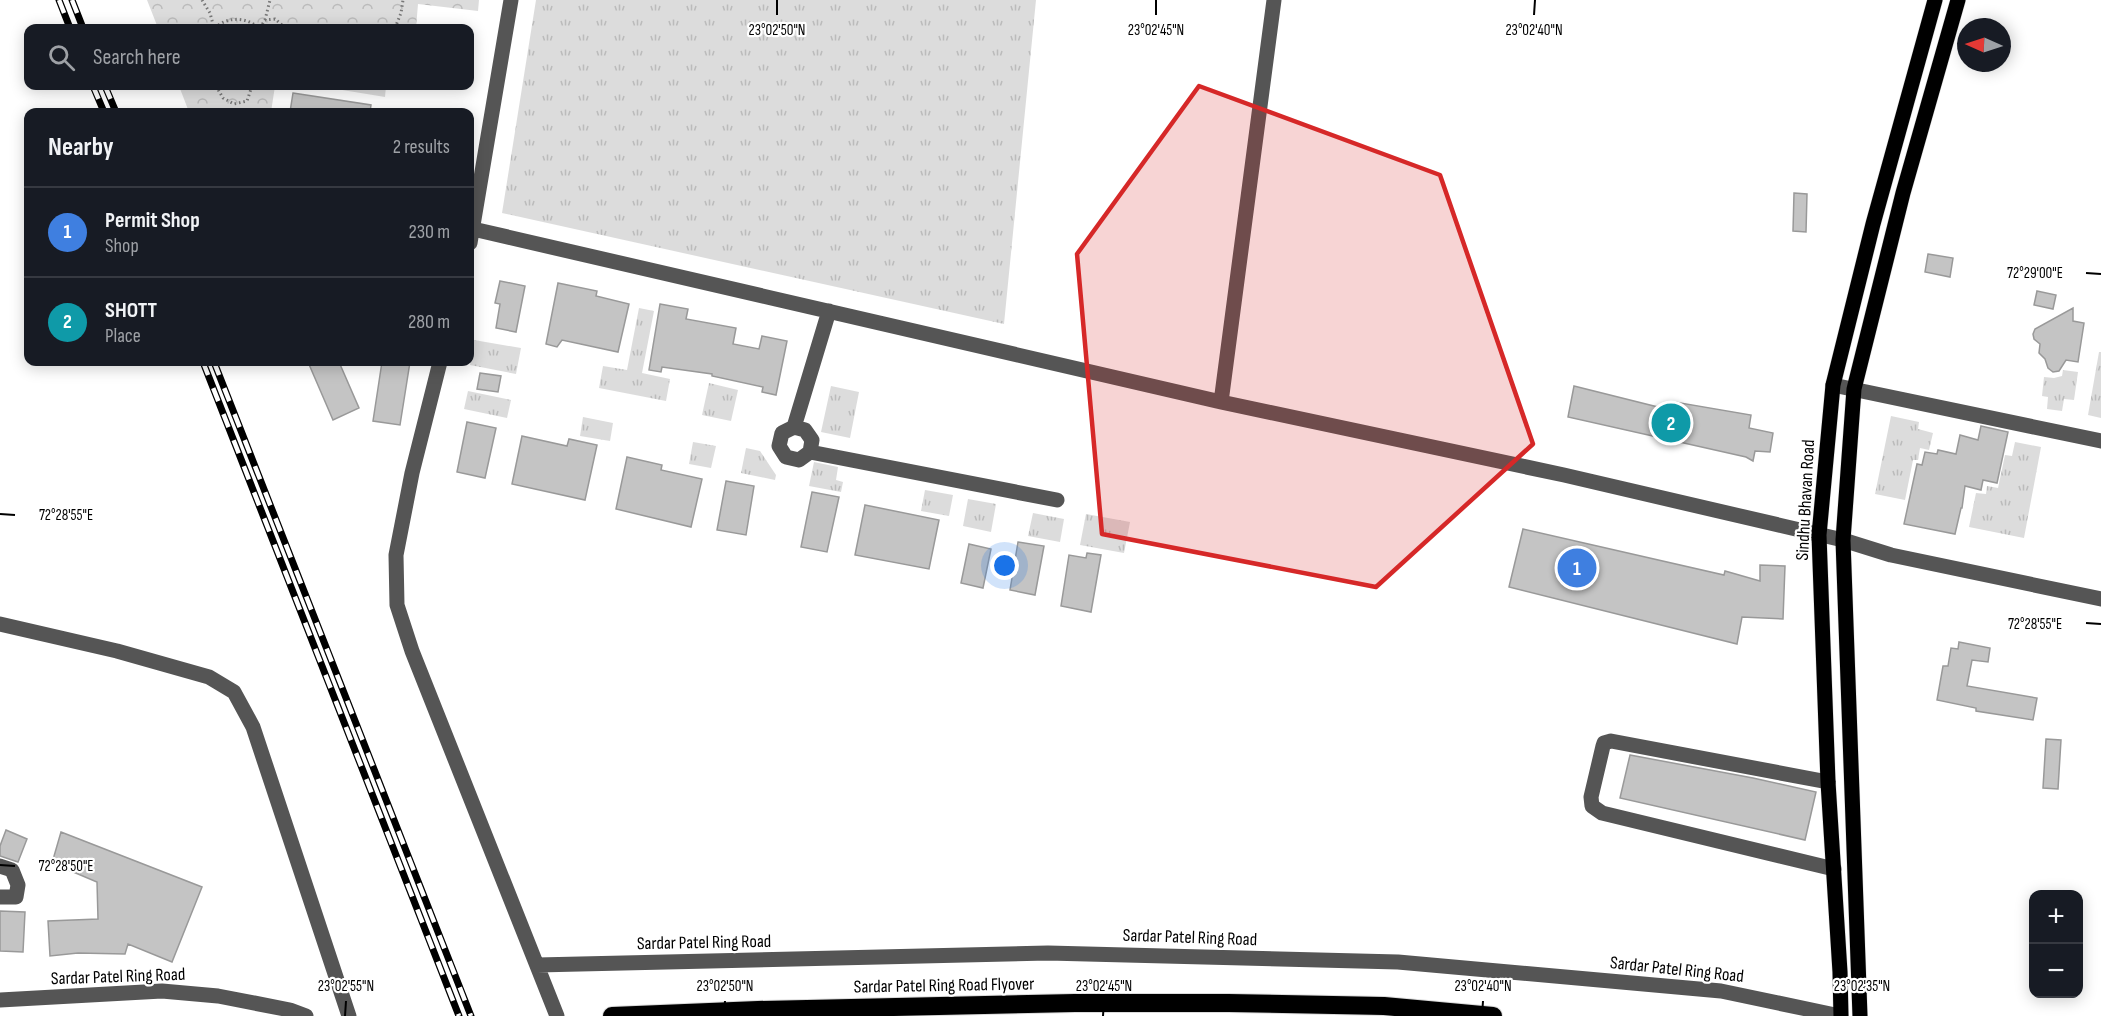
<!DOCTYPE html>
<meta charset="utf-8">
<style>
body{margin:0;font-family:"Sofia Sans Condensed",sans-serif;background:#242831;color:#f1f3f6}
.controls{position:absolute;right:18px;bottom:18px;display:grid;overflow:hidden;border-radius:12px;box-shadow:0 3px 15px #0003}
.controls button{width:54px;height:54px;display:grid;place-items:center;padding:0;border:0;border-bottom:2px solid #363941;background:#171b24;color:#f1f3f6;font:30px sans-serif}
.compass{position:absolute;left:1957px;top:18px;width:54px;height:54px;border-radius:50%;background:#171b24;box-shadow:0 3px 15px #0003;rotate:273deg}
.you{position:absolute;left:1005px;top:566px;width:21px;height:21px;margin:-15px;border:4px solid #fff;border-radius:50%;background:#1a73e8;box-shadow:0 0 0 9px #1a73e833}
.badge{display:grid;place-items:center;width:39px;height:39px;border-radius:50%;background:#d93025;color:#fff;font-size:20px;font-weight:700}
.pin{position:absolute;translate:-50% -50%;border:3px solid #fff;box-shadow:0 2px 6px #0006}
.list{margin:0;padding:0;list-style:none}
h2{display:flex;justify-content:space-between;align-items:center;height:78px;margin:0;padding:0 24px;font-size:26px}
h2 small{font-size:20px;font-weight:400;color:#9ea1a6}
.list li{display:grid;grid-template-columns:39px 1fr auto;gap:18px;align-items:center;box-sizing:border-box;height:90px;padding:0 24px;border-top:2px solid #363941}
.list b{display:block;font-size:22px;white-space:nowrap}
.list p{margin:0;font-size:20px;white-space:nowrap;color:#9ea1a6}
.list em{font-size:20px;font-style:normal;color:#9ea1a6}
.icon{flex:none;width:33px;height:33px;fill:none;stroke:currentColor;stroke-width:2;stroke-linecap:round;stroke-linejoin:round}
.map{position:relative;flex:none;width:2101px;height:1016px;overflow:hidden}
.search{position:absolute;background:#171b24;box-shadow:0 3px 15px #0003;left:24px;top:24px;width:450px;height:66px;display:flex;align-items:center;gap:15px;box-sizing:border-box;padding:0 21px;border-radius:12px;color:#9ea1a6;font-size:22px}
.panel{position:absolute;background:#171b24;box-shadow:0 3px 15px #0003;left:24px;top:108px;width:450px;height:258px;border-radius:12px}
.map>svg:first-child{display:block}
.grass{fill:url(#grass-tufts)}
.park{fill:url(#park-crowns)}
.building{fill:#c4c4c4;stroke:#999;stroke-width:1.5}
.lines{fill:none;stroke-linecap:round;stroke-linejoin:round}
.major-casing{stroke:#dbdbdb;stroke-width:16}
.highway-casing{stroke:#dbdbdb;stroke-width:20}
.path{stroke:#777;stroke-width:3;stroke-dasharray:1.5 3;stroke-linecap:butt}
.minor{stroke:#555;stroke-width:15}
.major{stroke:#000;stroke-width:15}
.highway{stroke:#000;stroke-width:18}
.rail-casing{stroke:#000;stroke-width:7}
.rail{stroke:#fff;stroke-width:4.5;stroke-dasharray:14;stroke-linecap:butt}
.marked{fill:#d62828;fill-opacity:0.2;stroke:#d62828;stroke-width:4.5;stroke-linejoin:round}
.ticks{fill:none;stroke:#000;stroke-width:2}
.labels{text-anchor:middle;stroke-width:4.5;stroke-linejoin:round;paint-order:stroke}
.street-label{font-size:18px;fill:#000;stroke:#fff}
.ticks-label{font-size:15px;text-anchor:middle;fill:#000;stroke:#fff;stroke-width:4.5;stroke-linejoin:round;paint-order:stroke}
</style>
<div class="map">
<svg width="2101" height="1016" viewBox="0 0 2101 1016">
<defs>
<pattern id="grass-tufts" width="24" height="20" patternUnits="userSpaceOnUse" patternTransform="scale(1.5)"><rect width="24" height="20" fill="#dcdcdc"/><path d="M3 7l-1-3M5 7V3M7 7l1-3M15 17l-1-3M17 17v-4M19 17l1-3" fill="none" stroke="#bbb"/></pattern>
<pattern id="park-crowns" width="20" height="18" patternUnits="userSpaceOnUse" patternTransform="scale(1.5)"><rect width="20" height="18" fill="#dcdcdc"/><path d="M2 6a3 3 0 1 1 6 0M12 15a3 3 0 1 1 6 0" fill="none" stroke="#bbb"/></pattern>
</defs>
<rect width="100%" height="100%" fill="#fff"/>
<path class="grass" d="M536,0H1036L1004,324L502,213Z
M639,308L654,311L642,373L670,379L666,401L599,388L603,366L627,370Z
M474,340L521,348L516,374L470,365Z
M2099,352H2101V418L2088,415Z
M2063,370L2078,372L2074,400L2064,399L2062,411L2047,409L2048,397L2042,396L2044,377L2054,378L2062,376Z
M709,383L738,390L731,421L702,415Z
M831,386L859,392L850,438L821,432Z
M468,391L511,400L507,418L464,409Z
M1891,416L1919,422L1918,429L1933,433L1929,450L1920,448L1918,460H1913L1905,500L1875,494Z
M583,417L613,423L610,441L580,436Z
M693,442L716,446L711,468L689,464Z
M2015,442L2041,447L2024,538L1969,527L1976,493L1986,494L1987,486L1998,488L2005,455L2012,456Z
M746,448L760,451L776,475L775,480L741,473Z
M814,462L838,467L836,480L843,482L841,492L809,486Z
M925,490L953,495L949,516L921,511Z
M968,499L996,504L991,532L963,526Z
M1033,513L1064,519L1060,542L1028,536Z
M1086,514L1130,522L1124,553L1080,545Z"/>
<path class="park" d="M147,0H479L478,11L418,4L416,28H158Z
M179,86H275L271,112H189Z
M318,86H386L385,97Z"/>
<path class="building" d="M293,93L371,105L370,112H290Z
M1794,193L1807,194L1806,232L1793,231Z
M1928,254L1953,258L1950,277L1925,272Z
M500,281L525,286L516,332L496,328L500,304L495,303Z
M558,283L597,291L596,296L629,304L618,352L562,340L557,347L546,344Z
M2037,291L2056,295L2053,309L2034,305Z
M660,304L688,309L686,319L736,328L733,344L759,349L762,336L787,341L776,395L762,392L763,387L712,376V374L662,367L661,372L649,370Z
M2073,308V321L2084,323L2078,362L2066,360L2059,371L2053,372L2048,368L2045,359L2039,353L2040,344L2034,339L2033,334L2035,329Z
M308,362H339L359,408L333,420Z
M382,362H410L400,425L373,421Z
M480,373L501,376L498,392L477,389Z
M1574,386L1674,411L1675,402L1751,415L1749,428L1773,433L1770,452L1755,451L1753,461L1746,457L1568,417Z
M467,422L496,428L485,478L457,472Z
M1981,426L2008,432L1997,483L1983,480L1981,490L1965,486L1962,508H1961L1955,534L1904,524L1917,464L1922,465L1925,452L1937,454L1938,450L1956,454L1960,435L1978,440Z
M522,436L567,446L569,439L597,445L585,500L512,484Z
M627,457L662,465L661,470L702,479L691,527L616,509Z
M726,481L754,486L746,535L717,530Z
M812,492L839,497L827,552L801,547Z
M865,505L939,520L929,569L855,555Z
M1523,529L1724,575L1725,571L1760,581V565L1785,566L1783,619L1742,617L1737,644L1509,587Z
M1018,542L1044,546L1035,595L1010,590Z
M969,544L991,549L983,588L961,583Z
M1087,553L1101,555L1091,612L1061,606L1069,555L1086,558Z
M1959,642L1990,648L1988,662L1972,660L1967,686L2037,698L2033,720L1976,711V708L1937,700L1943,666H1948L1951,648L1958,649Z
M2046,739L2061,740L2058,789L2043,788Z
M1630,755L1753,778L1816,792L1805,840L1620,798Z
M6,830L27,839L18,862L0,856V846Z
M61,832L202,887L172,962L128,944L125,954L78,953L50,956L48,921L98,919L97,882L52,863Z
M0,911L25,912L23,952L0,951Z"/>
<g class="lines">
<defs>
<path id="major" d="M1841,1016L1840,972L1828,782L1819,535L1833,385L1873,224L1935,0
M1860,1016L1843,540L1854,389L1903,193L1958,0"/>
<path id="highway" d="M612,1016L758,1010L1075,1003H1228L1384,1006L1493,1016"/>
</defs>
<use href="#major" class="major-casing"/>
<use href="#highway" class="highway-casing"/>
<path class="path" d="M202,0L210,13L214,28
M265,20L270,0
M215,28C227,16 247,17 259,28
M260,28L265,20L275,19L283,26V28
M395,28L401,13L403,0
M216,86L223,98L234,104L247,101L252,86"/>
<path class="minor" d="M473,229L1221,402L1564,475L1843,540L1891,555L2101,599
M470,243L511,0
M440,362L412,473L396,555L397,605L412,651L557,1016
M1833,385L2101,441
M1221,402L1274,0
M794,427L805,430L812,440L810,452L799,460L786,457L779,446L782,433L794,427L829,311
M810,452L1057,500
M0,624L117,651L209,677L234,692L253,727L349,1016
M1828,782L1611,741L1604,743L1603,746L1591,797L1592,806L1602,813L1834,869
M0,866L12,870L18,885L16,897H0
M537,965L1048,953L1398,962L1721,991L1840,1016
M0,1000L162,991L218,996L290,1010L306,1016"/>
<use href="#major" class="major"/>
<use href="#highway" class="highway"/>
<defs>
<path id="rail" d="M59,0L70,28
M72,0L83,28
M93,86L104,112
M105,86L116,112
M203,362L459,1016
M214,362L471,1016"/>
</defs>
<use href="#rail" class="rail-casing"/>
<use href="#rail" class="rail"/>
</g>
<path class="marked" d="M1199,86L1440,175L1533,444L1376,587L1102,534L1077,254Z"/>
<path class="ticks" d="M777,15V0M1156,15V0M1534,15L1535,0M2086,273L2101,274M0,514L15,515M2086,623L2101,624M0,865L15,866M345,1016L346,1001M724,1016L725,1001M1103,1016L1104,1001M1482,1016L1483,1001M1861,1016L1862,1001"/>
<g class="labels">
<g class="street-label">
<text transform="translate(1805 500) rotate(-87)" y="6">Sindhu Bhavan Road</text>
<text transform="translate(1190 937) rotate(2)" y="6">Sardar Patel Ring Road</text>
<text transform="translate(704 942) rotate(-1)" y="6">Sardar Patel Ring Road</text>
<text transform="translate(1677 969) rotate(6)" y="6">Sardar Patel Ring Road</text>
<text transform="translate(118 976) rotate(-2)" y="6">Sardar Patel Ring Road</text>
<text transform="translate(944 985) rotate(-1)" y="6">Sardar Patel Ring Road Flyover</text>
</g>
</g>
<g class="ticks-label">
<text x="777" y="35">23°02'50"N</text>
<text x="1156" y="35">23°02'45"N</text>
<text x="1534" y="35">23°02'40"N</text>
<text x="2035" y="278">72°29'00"E</text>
<text x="66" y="520">72°28'55"E</text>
<text x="2035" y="629">72°28'55"E</text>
<text x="66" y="871">72°28'50"E</text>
<text x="346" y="991">23°02'55"N</text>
<text x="725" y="991">23°02'50"N</text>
<text x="1104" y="991">23°02'45"N</text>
<text x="1483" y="991">23°02'40"N</text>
<text x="1862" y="991">23°02'35"N</text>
</g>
</svg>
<div class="controls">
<button>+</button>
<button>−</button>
</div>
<svg class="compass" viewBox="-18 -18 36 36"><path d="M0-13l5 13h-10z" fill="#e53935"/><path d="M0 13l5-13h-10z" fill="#9ea1a6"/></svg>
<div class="you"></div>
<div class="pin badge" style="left:1577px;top:568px;background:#3f7fe0">1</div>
<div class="pin badge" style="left:1671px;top:423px;background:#0f9aa8">2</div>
<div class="search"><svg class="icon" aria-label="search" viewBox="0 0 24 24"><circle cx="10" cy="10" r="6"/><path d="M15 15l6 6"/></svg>Search here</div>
<section class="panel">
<h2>Nearby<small>2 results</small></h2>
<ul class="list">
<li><span class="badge" style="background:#3f7fe0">1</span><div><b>Permit Shop</b><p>Shop</p></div><em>230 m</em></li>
<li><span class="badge" style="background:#0f9aa8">2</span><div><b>SHOTT</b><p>Place</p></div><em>280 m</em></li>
</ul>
</section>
</div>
